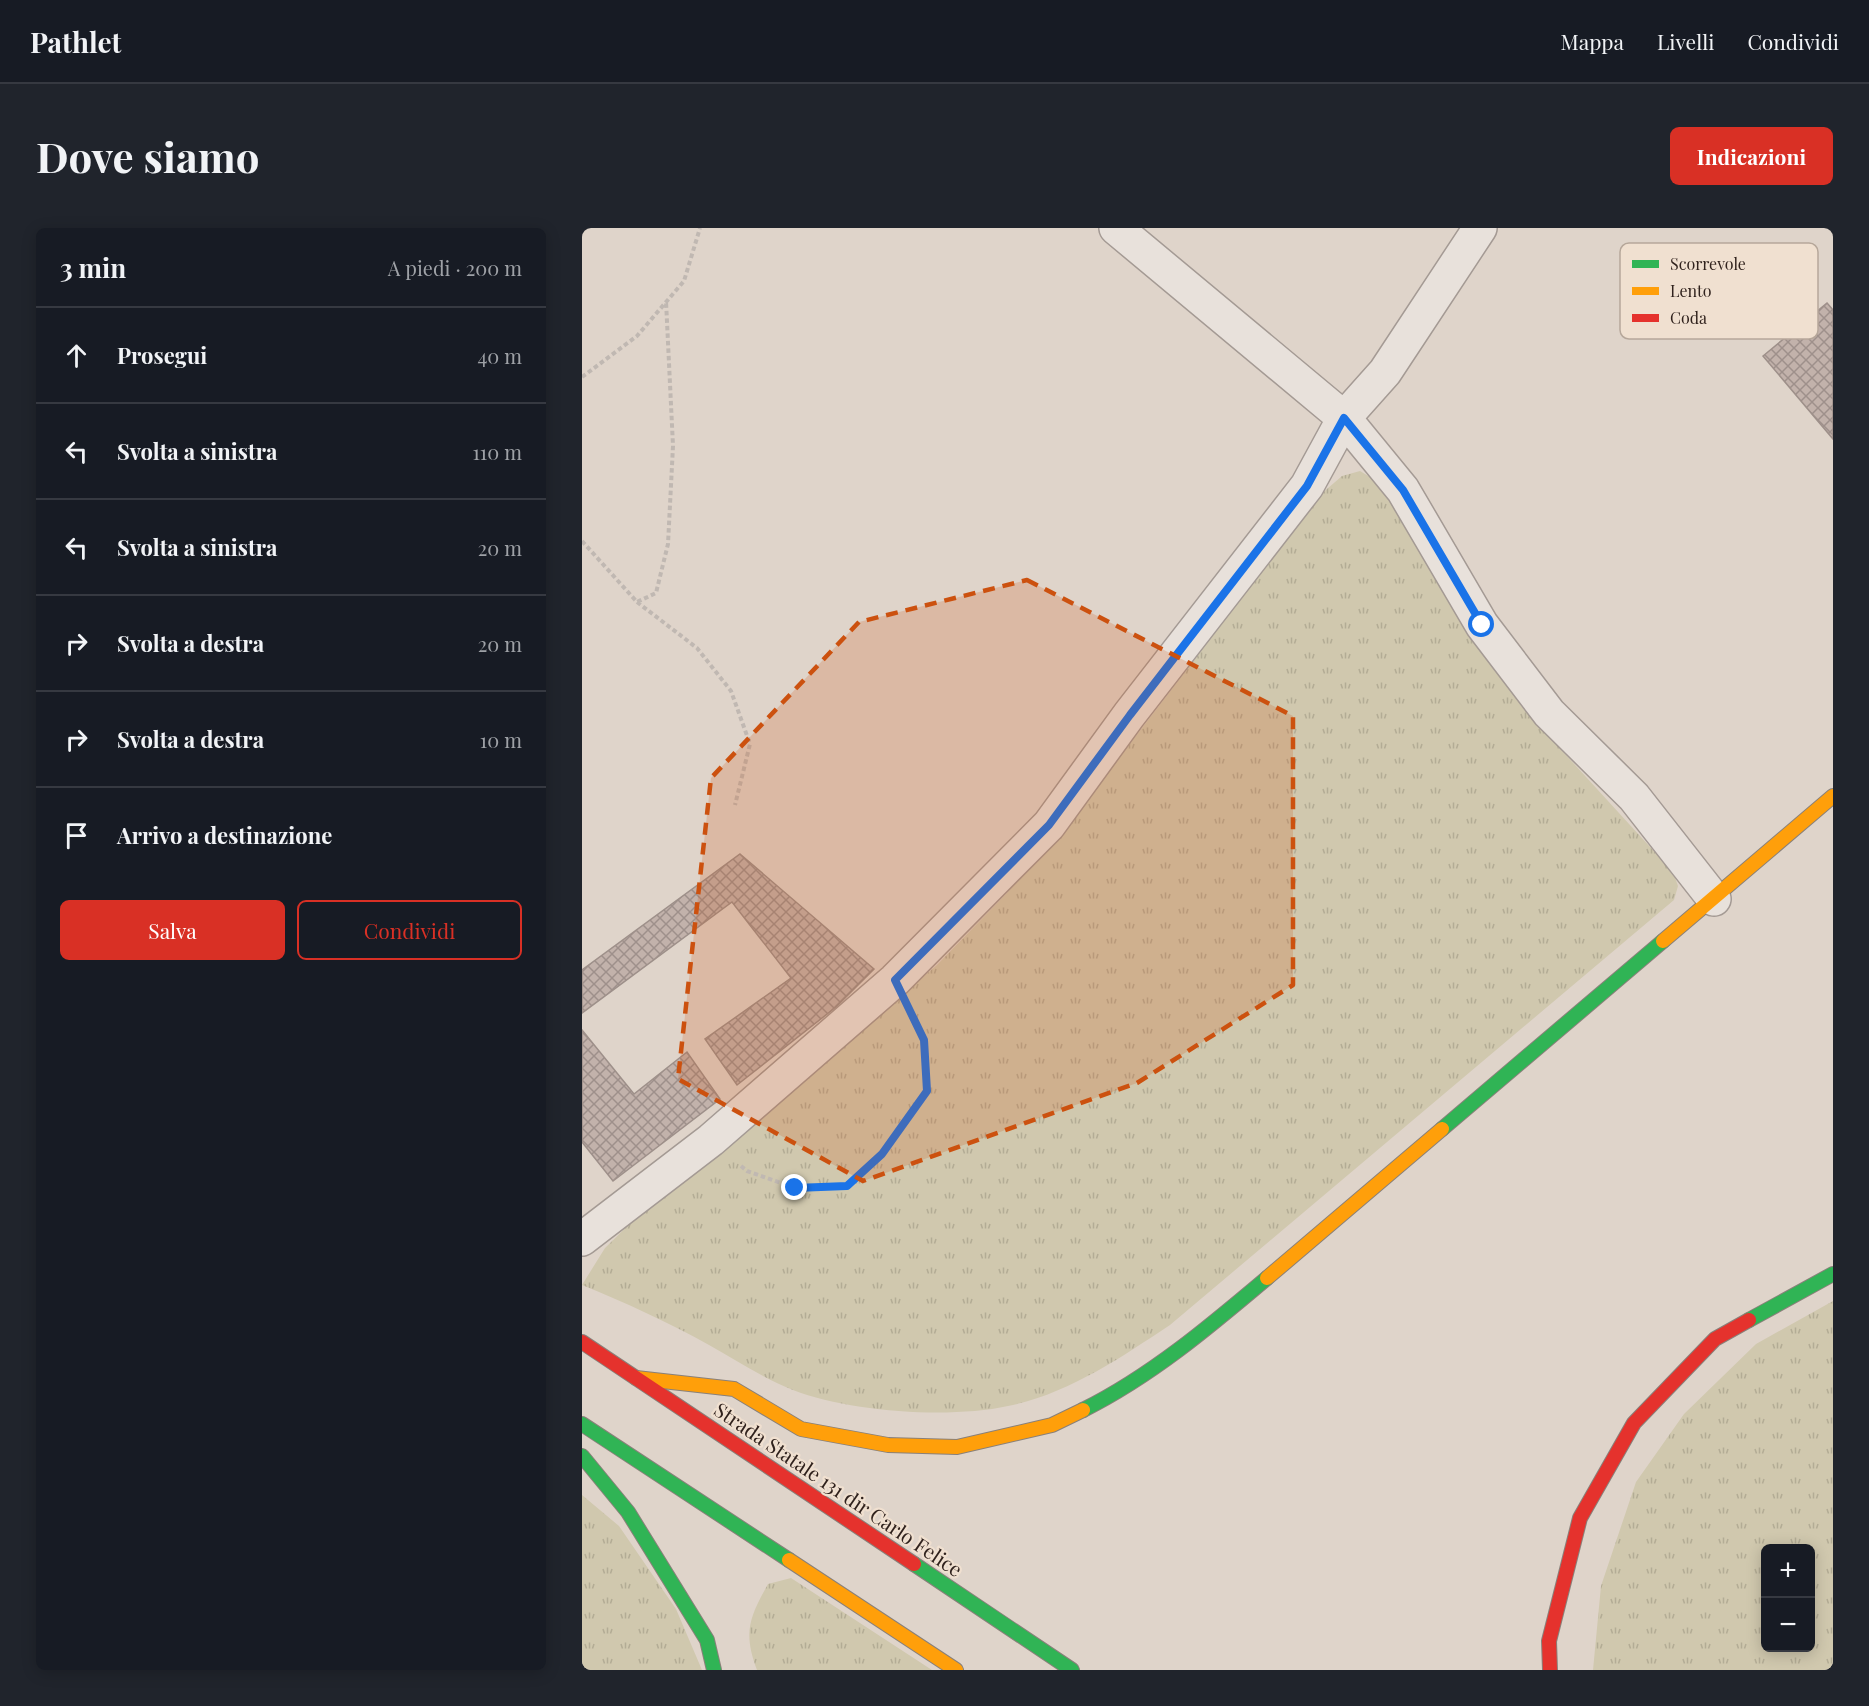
<!DOCTYPE html>
<html lang="it">
<meta charset="utf-8">
<style>
body{margin:0;font-family:"Playfair Display",serif;background:#20242c;color:#f1f3f6}
.controls{position:absolute;right:18px;bottom:18px;display:grid;overflow:hidden;border-radius:9px;box-shadow:0 3px 15px #0003}
.controls button{width:54px;height:54px;display:grid;place-items:center;padding:0;border:0;border-bottom:2px solid #363941;background:#171b24;color:#f1f3f6;font:30px sans-serif}
.stop{position:absolute;width:18px;height:18px;margin:-14px;border:4px solid #1a73e8;border-radius:50%;background:#fff}
.stop.end{background:#1a73e8;border-color:#fff;box-shadow:0 2px 6px #0008}
.list{margin:0;padding:0;list-style:none}
h2{display:flex;justify-content:space-between;align-items:center;height:78px;margin:0;padding:0 24px;font-size:26px}
h2 small{font-size:20px;font-weight:400;color:#9ea1a6}
.list li{display:grid;grid-template-columns:39px 1fr auto;gap:18px;align-items:center;box-sizing:border-box;height:96px;padding:0 24px;border-top:2px solid #363941}
.list b{display:block;font-size:22px;white-space:nowrap}
.list em{font-size:20px;font-style:normal;color:#9ea1a6}
.actions{display:flex;gap:12px;padding:18px 24px}
.actions a{flex:1;padding:14px 0;border:2px solid #d93025;border-radius:9px;text-align:center;font-size:21px;color:#d93025}
.actions .main{background:#d93025;color:#fff}
.icon{flex:none;width:33px;height:33px;fill:none;stroke:currentColor;stroke-width:2;stroke-linecap:round;stroke-linejoin:round}
.map{position:relative;flex:none;width:1251px;height:1442px;overflow:hidden;border-radius:9px}
header{display:flex;align-items:center;gap:36px;box-sizing:border-box;height:84px;padding:0 30px;background:#171b24;border-bottom:2px solid #363941}
header strong{font-size:28px}
nav{display:flex;gap:33px;margin-inline-start:auto;font-size:21px}
.intro{display:flex;align-items:center;justify-content:space-between;box-sizing:border-box;height:144px;padding:0 36px}
h1{margin:0;font-size:42px}
.button{padding:15px 27px;border-radius:9px;background:#d93025;color:#fff;font-size:21px;font-weight:700}
main{display:flex;gap:36px;padding:0 36px}
aside{flex:1;background:#171b24;border-radius:9px;box-shadow:0 3px 15px #0003}
.map>svg:first-child{display:block}
.grass{fill:url(#grass-tufts);fill-rule:evenodd}
.building{fill:url(#building-cross-hatch);stroke:#9e908a;stroke-width:1.5}
.lines{fill:none;stroke-linecap:round;stroke-linejoin:round}
.street-casing{stroke:#a49a94;stroke-width:36}
.fast-casing{stroke:#89807a;stroke-width:16}
.slow-casing{stroke:#89807a;stroke-width:16}
.jam-casing{stroke:#89807a;stroke-width:16}
.path{stroke:#c0b8b2;stroke-width:4;stroke-dasharray:4.5 3;stroke-linecap:butt}
.street{stroke:#e8e1db;stroke-width:33}
.fast{stroke:#30b455;stroke-width:14}
.slow{stroke:#ff9f0a;stroke-width:14}
.jam{stroke:#e5322d;stroke-width:14}
.route{stroke:#1a73e8;stroke-width:8}
.marked{fill:#cc510f;fill-opacity:0.2;stroke:#cc510f;stroke-width:4.5;stroke-dasharray:12 8;stroke-linejoin:round}
.labels{text-anchor:middle;stroke-width:4.5;stroke-linejoin:round;paint-order:stroke}
.street-label{font-size:20px;fill:#30221d;stroke:#f0e0d0}
.key{fill:#f0e0d0;stroke:#b6a79a;stroke-width:1.5}
.key-label{font-size:16px;fill:#30221d}
</style>
<header>
<strong>Pathlet</strong>
<nav><a>Mappa</a><a>Livelli</a><a>Condividi</a></nav>
</header>
<div class="intro"><h1>Dove siamo</h1><a class="button">Indicazioni</a></div>
<main>
<aside>
<h2>3 min<small>A piedi · 200 m</small></h2>
<ul class="list">
<li><svg class="icon" aria-label="ahead" viewBox="0 0 24 24"><path d="M12 20V5M6 11l6-6 6 6"/></svg><div><b>Prosegui</b></div><em>40 m</em></li>
<li><svg class="icon" aria-label="left" viewBox="0 0 24 24"><path d="M17 20v-9H6M10 6l-5 5 5 5"/></svg><div><b>Svolta a sinistra</b></div><em>110 m</em></li>
<li><svg class="icon" aria-label="left" viewBox="0 0 24 24"><path d="M17 20v-9H6M10 6l-5 5 5 5"/></svg><div><b>Svolta a sinistra</b></div><em>20 m</em></li>
<li><svg class="icon" aria-label="right" viewBox="0 0 24 24"><path d="M7 20v-9h11M14 6l5 5-5 5"/></svg><div><b>Svolta a destra</b></div><em>20 m</em></li>
<li><svg class="icon" aria-label="right" viewBox="0 0 24 24"><path d="M7 20v-9h11M14 6l5 5-5 5"/></svg><div><b>Svolta a destra</b></div><em>10 m</em></li>
<li><svg class="icon" aria-label="arrive" viewBox="0 0 24 24"><path d="M6 21V4h12l-3 4 3 4H6"/></svg><div><b>Arrivo a destinazione</b></div></li>
</ul>
<div class="actions"><a class="main">Salva</a><a>Condividi</a></div>
</aside>
<div class="map">
<svg width="1251" height="1442" viewBox="0 0 1251 1442">
<defs>
<pattern id="grass-tufts" width="24" height="20" patternUnits="userSpaceOnUse" patternTransform="scale(1.5)"><rect width="24" height="20" fill="#d0c8ae"/><path d="M3 7l-1-3M5 7V3M7 7l1-3M15 17l-1-3M17 17v-4M19 17l1-3" fill="none" stroke="#b3ac95"/></pattern>
<pattern id="building-cross-hatch" width="8" height="8" patternUnits="userSpaceOnUse" patternTransform="scale(1.5)"><rect width="8" height="8" fill="#c2b2ab"/><path d="M0 0l8 8M0 8l8-8" fill="none" stroke="#9e908b"/></pattern>
</defs>
<rect width="100%" height="100%" fill="#dfd4ca"/>
<path class="grass" d="M778,243L798,255L940,479L1091,644L1096,658L1092,672L588,1097C538,1130 486,1166 426,1178C367,1191 268,1184 211,1162C182,1151 154,1132 127,1117C86,1094 44,1075 0,1057L23,1020L71,973L111,944L355,737L425,665L507,569L613,431L670,350L710,305L731,273L760,248Z
M1251,1073V1442H1011L1019,1358L1054,1254L1102,1186L1174,1116ZM1184,1320H1228V1420H1184Z
M0,1267L37,1298L94,1381L120,1442H0Z
M209,1350L350,1442H175C161,1405 167,1390 186,1356Z"/>
<path class="building" d="M1245,75L1251,82V211L1181,128Z
M158,626L292,741L254,779L155,857L123,811L209,750L150,674L0,785V742Z
M0,802L52,866L105,824L138,871L31,953L0,914Z"/>
<g class="lines">
<defs>
<path id="street" d="M898,0L803,144L762,190L821,262L900,397L967,485L1052,569L1132,671
M0,1011L129,912L313,752L467,597L547,487L725,258L762,190L534,0"/>
<path id="fast" d="M860,901L1081,713
M1167,1092L1251,1046
M501,1182C569,1148 627,1099 685,1050
M0,1196L207,1332
M0,1228L46,1284L125,1412L132,1442
M332,1336L490,1442"/>
<path id="slow" d="M1081,713L1251,568
M685,1050L860,901
M54,1150L152,1161L219,1201L306,1217L375,1219L470,1197L501,1182
M207,1332L374,1442"/>
<path id="jam" d="M0,1114L332,1336
M968,1442L967,1413L998,1290L1052,1195L1133,1111L1167,1092"/>
</defs>
<use href="#street" class="street-casing"/>
<use href="#fast" class="fast-casing"/>
<use href="#slow" class="slow-casing"/>
<use href="#jam" class="jam-casing"/>
<path class="path" d="M0,149L55,108L102,53L118,0
M0,313L55,374L74,365L86,316L91,218L84,73
M55,374L115,420L149,463L168,516L153,577
M159,938L165,943L213,960L265,959L300,926L345,863L342,812L331,789"/>
<use href="#street" class="street"/>
<use href="#fast" class="fast"/>
<use href="#slow" class="slow"/>
<use href="#jam" class="jam"/>
</g>
<g class="lines">
<path class="route" d="M213,960L265,958L300,926L345,863L342,812L313,752L467,597L548,487L725,258L762,190L821,262L900,397"/>
</g>
<path class="marked" d="M445,352L711,488V757L555,855L281,953L96,851L129,550L277,394Z"/>
<g class="labels">
<g class="street-label">
<text transform="translate(256 1262) rotate(34)" y="7">Strada Statale 131 dir Carlo Felice</text>
</g>
</g>
<rect x="1038" y="15" width="198" height="96" rx="9" class="key"/>
<rect x="1050" y="32" width="27" height="8" fill="#30b455"/>
<rect x="1050" y="59" width="27" height="8" fill="#ff9f0a"/>
<rect x="1050" y="86" width="27" height="8" fill="#e5322d"/>
<g class="key-label">
<text x="1088" y="42">Scorrevole</text>
<text x="1088" y="69">Lento</text>
<text x="1088" y="96">Coda</text>
</g>
</svg>
<div class="controls">
<button>+</button>
<button>−</button>
</div>
<div class="stop" style="left:900px;top:397px"></div>
<div class="stop end" style="left:213px;top:960px"></div>
</div>
</main>
